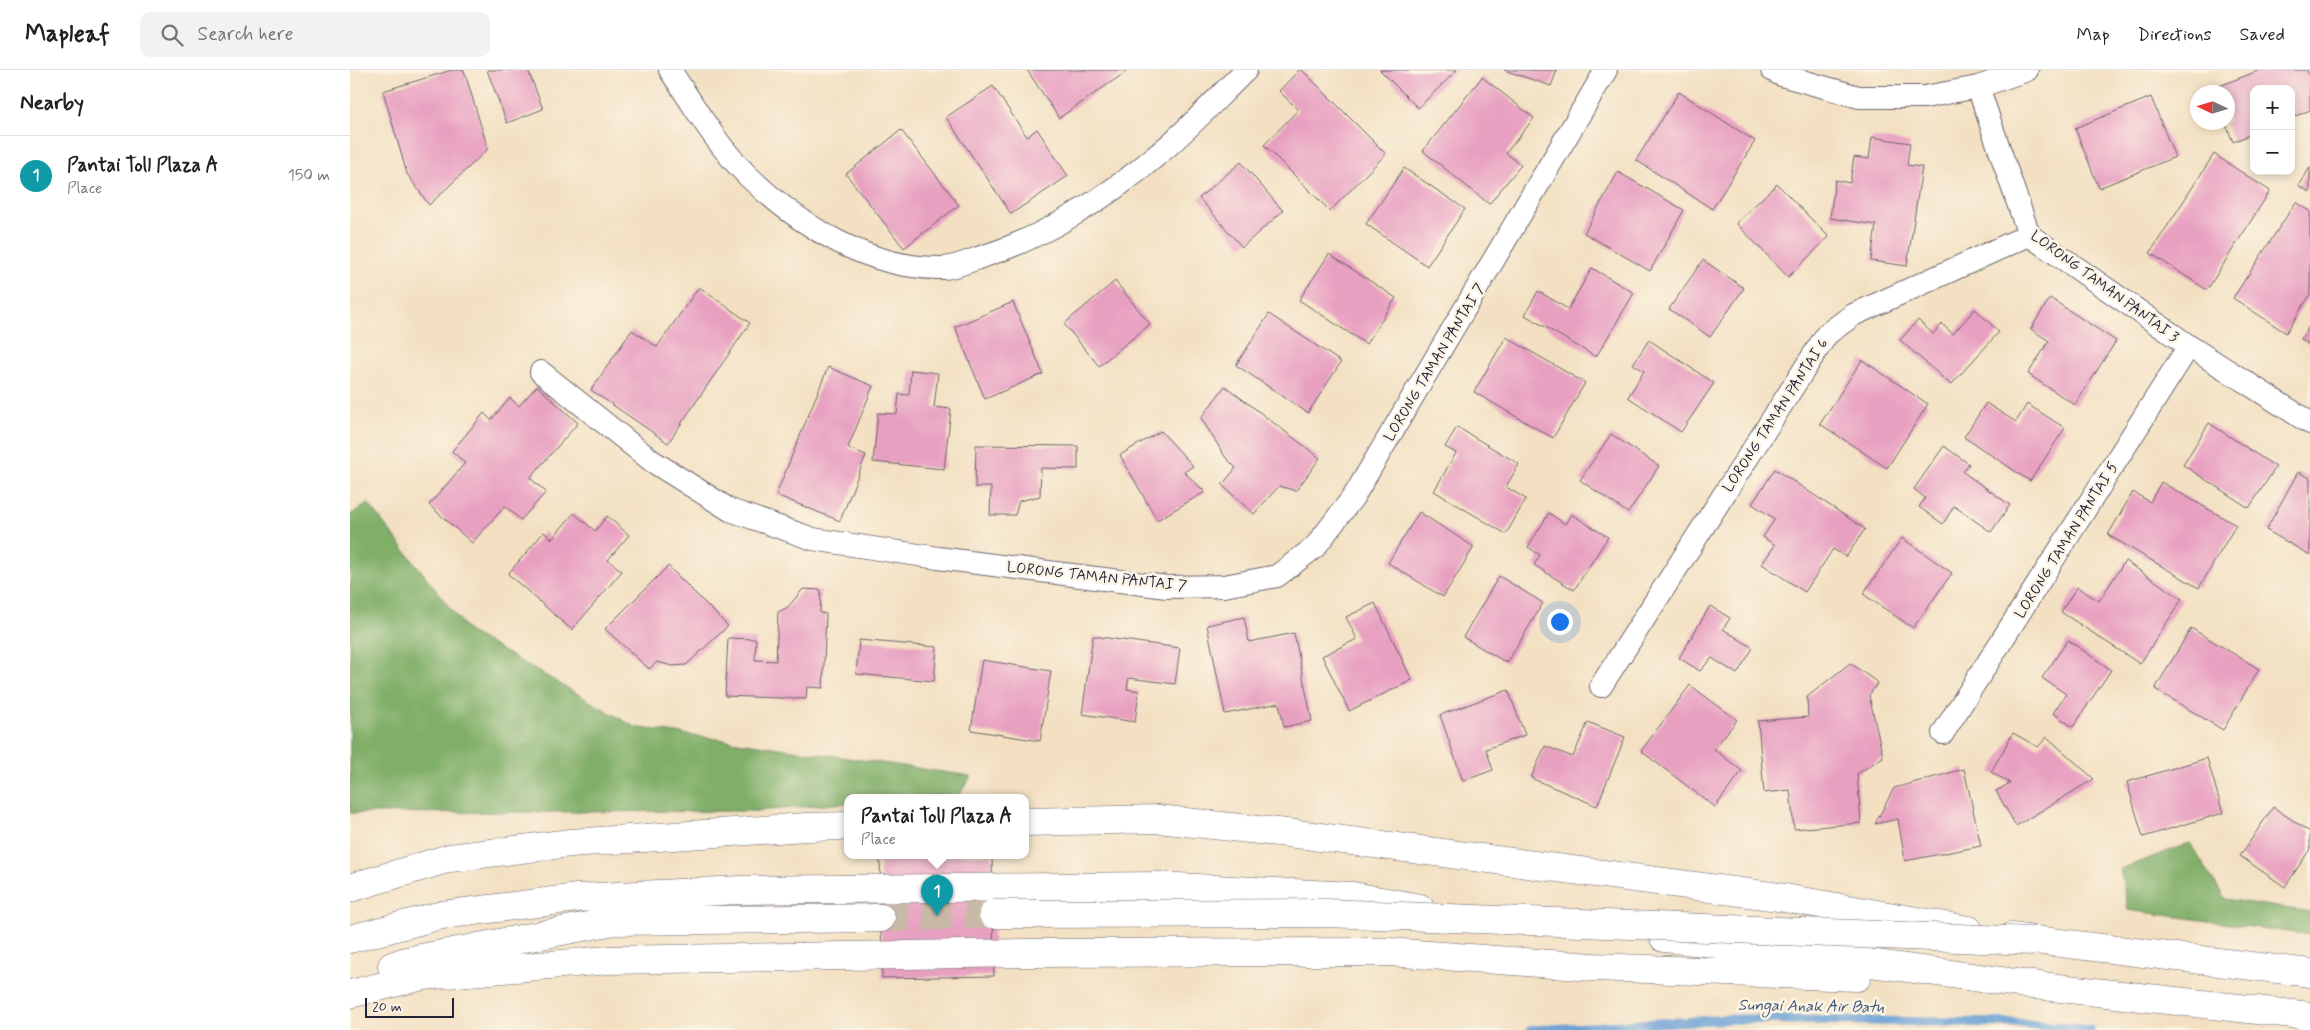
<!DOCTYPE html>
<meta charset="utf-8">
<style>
body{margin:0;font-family:Mynerve,sans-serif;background:#f2f2f2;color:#202124}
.controls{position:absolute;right:15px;top:15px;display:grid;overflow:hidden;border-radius:10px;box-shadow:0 2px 8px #0003}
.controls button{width:45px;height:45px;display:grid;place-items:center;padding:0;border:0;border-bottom:1px solid #e0e0e0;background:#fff;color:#202124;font:25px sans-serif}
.compass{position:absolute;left:1840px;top:15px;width:45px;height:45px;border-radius:50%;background:#fff;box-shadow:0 2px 8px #0003;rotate:274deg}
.scale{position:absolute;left:15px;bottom:12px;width:89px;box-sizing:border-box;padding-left:5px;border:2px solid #22223b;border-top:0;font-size:14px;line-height:18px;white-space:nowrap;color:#22223b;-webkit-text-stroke:4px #fcf5e5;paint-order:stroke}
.you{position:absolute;left:1209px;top:551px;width:18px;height:18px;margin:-12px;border:4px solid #fff;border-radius:50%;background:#1a73e8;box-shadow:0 0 0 8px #1a73e833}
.badge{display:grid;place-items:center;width:32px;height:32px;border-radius:50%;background:#db2777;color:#fff;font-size:16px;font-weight:700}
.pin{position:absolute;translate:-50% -41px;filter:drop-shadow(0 1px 2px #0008)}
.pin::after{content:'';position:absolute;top:26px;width:18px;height:15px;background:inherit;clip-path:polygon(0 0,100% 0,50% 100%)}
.popup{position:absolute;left:494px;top:724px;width:185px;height:65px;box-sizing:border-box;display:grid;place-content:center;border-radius:10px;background:#fff;filter:drop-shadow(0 1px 4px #0005);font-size:16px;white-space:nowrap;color:#757577}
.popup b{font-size:19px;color:#202124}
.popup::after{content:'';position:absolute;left:50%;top:100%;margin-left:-10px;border:10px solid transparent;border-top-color:#fff}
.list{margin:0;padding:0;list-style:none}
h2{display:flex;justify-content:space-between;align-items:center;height:65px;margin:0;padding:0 20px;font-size:21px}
h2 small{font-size:16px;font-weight:400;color:#757577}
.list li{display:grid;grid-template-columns:32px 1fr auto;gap:15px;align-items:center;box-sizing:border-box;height:80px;padding:0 20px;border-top:1px solid #e0e0e0}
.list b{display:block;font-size:19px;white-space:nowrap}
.list p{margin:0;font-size:16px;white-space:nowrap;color:#757577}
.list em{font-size:16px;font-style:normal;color:#757577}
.icon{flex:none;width:28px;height:28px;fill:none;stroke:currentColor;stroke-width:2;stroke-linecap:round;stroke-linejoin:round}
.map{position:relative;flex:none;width:1960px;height:960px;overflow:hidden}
header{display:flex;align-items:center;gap:30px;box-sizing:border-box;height:70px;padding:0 25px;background:#fff;border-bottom:1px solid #e0e0e0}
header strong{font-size:24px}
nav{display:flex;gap:28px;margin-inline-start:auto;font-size:18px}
.search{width:350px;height:45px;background:#f2f2f2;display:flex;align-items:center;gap:12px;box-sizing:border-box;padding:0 18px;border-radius:10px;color:#757577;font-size:19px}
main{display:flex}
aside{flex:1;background:#fff}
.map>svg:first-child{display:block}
.forest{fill:#80af68;stroke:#516852}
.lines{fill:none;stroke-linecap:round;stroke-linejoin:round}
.stream{stroke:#669ed4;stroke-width:9}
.building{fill:#e8a0c1}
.highway-tunnel{stroke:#c9baa7;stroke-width:28;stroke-dasharray:28 14;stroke-linecap:butt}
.street-casing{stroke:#6b646a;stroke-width:24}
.highway-casing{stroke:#6b646a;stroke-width:29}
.street{stroke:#fff;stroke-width:22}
.highway{stroke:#fff;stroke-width:28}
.highway-bridge-casing{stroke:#6b646a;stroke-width:29;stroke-linecap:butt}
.highway-bridge{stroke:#fff;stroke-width:28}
.labels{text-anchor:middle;stroke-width:5;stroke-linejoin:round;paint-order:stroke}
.street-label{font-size:15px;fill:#22223b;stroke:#fcf5e5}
.water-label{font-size:16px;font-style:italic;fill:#3d5478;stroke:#fcf5e5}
</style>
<header>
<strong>Mapleaf</strong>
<div class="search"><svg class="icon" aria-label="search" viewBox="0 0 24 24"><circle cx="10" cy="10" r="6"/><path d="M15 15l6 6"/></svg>Search here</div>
<nav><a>Map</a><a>Directions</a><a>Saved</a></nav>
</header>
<main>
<aside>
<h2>Nearby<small></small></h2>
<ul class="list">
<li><span class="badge" style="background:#0f9aa8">1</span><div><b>Pantai Toll Plaza A</b><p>Place</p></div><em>150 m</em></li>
</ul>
</aside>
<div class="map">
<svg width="1960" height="960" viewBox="0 0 1960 960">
<rect width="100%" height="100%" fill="#fcf5e5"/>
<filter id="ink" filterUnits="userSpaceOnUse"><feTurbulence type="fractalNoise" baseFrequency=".02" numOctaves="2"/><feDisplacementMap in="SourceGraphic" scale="10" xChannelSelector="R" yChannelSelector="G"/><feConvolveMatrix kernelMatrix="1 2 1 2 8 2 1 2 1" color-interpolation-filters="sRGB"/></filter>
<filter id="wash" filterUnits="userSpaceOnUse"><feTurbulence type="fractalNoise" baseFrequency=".0096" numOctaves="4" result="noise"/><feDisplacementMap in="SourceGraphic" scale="20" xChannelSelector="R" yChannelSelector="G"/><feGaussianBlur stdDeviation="1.12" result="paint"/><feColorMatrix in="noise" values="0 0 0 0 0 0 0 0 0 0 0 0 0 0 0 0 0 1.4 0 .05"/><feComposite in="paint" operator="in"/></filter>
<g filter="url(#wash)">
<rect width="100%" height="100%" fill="#f3e0c2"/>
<path class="forest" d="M18,433L118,561L285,657L621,706L610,724L570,727H498V733L407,741L0,743V445Z
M1840,773L1875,829L1960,842V865L1778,840L1770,799Z"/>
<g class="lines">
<path class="stream" d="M1181,960L1383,949L1667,953L1740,960"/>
</g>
<g id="blocks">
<path class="building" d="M102,0H114L138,79L79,135L57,104L33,21Z
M137,0H178L193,39L157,53Z
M677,0H774L776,2L709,48Z
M949,0H952L1036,84L980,141L914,75L948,40L929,21Z
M1030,0H1107L1068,38Z
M1154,0H1207L1201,16Z
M1910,0H1957L1960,8V40L1941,48V19H1904V63L1883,72L1875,52H1878V22H1863L1862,19Z
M1132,7L1184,48L1156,83L1171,95L1139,134L1073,81Z
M643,16L677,67L687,59L718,106L661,144L596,47Z
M1329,22L1405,71L1362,139L1286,90Z
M1801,27L1825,87L1749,118L1725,58Z
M551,60L609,135L554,178L496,104Z
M1522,67L1560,73L1557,95L1572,97L1557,196L1521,191L1526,155L1480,148L1485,110L1500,113L1504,87L1519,89Z
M1864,84L1920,121L1857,220L1800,183Z
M891,92L933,141L892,177L849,128Z
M1960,97V122L1949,116Z
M1054,98L1115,139L1077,196L1016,154Z
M1268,102L1334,140L1300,201L1234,163Z
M1427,114L1479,167L1438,207L1386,153Z
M1946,132L1960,141V225L1936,263L1883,228Z
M979,184L1046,228L1016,274L949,230Z
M1353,190L1394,218L1360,267L1319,239Z
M1242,198L1284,223L1246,287L1175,245L1188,221L1218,239Z
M765,211L800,254L749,296L714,254Z
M349,217L400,253L318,373L241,320L282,260L307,277Z
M1700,228L1766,271L1725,335L1678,304L1699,271L1681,259Z
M663,232L693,304L635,329L605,257Z
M1625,239L1649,262L1601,315L1550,270L1568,250L1583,264L1592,254L1603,264Z
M919,244L991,292L958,343L886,295Z
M1960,255V275L1951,269Z
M1156,267L1235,313L1203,368L1124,322Z
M1299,270L1364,313L1331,362L1278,327L1294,301L1283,294Z
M1512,290L1578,334L1537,398L1470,354Z
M478,297L523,316L498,378L516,385L490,451L426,425Z
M561,300L588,303L584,337L601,339L594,399L523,392L528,343L547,344L549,324L559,325Z
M187,316L228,353L180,408L196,422L171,450L155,436L122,473L79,435L115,393L102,381L134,343L141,350L160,328L169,336Z
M875,316L970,388L946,421L929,416L904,444L872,415L886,398L876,388L851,348Z
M1636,333L1666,352L1677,334L1715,358L1680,411L1614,367Z
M1859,353L1926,397L1899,438L1833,395Z
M1107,357L1169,394L1156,417L1176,429L1156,464L1084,421L1106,383L1095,377Z
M811,361L843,396L834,402L855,422L807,450L770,385Z
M1261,364L1309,396L1278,443L1230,410Z
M626,375L728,376V399L691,398L690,426L669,431L665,445H640L641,417H625Z
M1594,376L1619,394L1613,402L1660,435L1641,462L1604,436L1593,454L1569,437L1575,428L1564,419Z
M1425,399L1515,459L1496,487L1483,479L1455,522L1412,494L1425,475L1413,467L1425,449L1402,434Z
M1948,402L1960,408V485L1916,460Z
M1811,412L1886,455L1849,518L1758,465L1783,422L1800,432Z
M1069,442L1124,477L1093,527L1038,493Z
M224,443L245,461L257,446L279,465L258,490L272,501L222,560L158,504L194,462L202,469Z
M1199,443L1215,454L1221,444L1258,467L1224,520L1184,495L1190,485L1178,477Z
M1552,468L1602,503L1563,558L1513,524Z
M1775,491L1832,529L1790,594L1711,542L1727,517L1749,531Z
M318,496L378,556L336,595L322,596L307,592L299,599L255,559Z
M1149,506L1193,533L1157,593L1113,567Z
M453,519L471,520L470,543L476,544L473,618L457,617L456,629L375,626L378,568L406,569L405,590L426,591L428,542L438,537Z
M1025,533L1062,610L999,641L972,586L1007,569L996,547Z
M1360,536L1380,548L1373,559L1403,578L1387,604L1362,588L1350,601L1329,588Z
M894,547L899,572L944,563L962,651L934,657L929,633L875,644L857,555Z
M1841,558L1909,599L1873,660L1805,619Z
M743,566L830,578L825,614L779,608L777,619L789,621L785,652L732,644Z
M509,570L587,577L584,611L506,604Z
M1718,570L1761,600L1723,657L1703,643L1716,624L1692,608Z
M632,590L701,601L690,671L621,660Z
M1500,593L1528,613L1519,625L1533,687L1507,704L1511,753L1444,759L1440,720L1414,723L1408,651L1458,647L1457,627Z
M1340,615L1387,650L1364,679L1392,701L1365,737L1291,681Z
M1158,620L1175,665L1136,679L1143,700L1113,711L1090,645Z
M1238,652L1275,667L1247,736L1181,708L1195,676L1223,687Z
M1663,663L1688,677L1697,667L1744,709L1666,756L1646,721L1660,713L1641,702Z
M1857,688L1873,743L1793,767L1777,712Z
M1614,699L1631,776L1555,791L1548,749L1525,754L1544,718Z
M1923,737L1960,762V779L1935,817L1890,786Z
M618,785H642L644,906L532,908L530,786Z"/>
</g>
</g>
<g filter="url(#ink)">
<use href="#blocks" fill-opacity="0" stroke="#6b646a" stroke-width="1"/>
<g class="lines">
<path class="highway-tunnel" d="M531,848L643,844"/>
<defs>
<path id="street" d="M320,0C344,36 367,76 398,106C450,156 520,200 594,198C607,197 622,190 634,186C693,168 759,126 806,86C838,60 867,28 896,0
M1422,0L1431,5L1509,27H1575L1628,17L1677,0
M1628,17L1679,165L1839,276L1960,353
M191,302L302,391L380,440L463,469L588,488L817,517L874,516L927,506L965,477L1004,426L1256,0
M1251,616L1477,264L1503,245L1679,165
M1593,663L1839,276"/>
<path id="highway" d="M676,752L808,749L955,765L1429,827L1619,860
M0,818L100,788L220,773L456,757L498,756
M1661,867L1960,903
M1314,868L1402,877L1674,914L1960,946
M0,869L92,845L227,828L391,820L808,816L1003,826L1070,838
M42,896L56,891L264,851L531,848
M0,924L73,906L258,890L677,883L1039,882L1243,897L1507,907"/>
</defs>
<use href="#street" class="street-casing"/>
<use href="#highway" class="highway-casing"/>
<use href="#street" class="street"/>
<use href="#highway" class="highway"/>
<defs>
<path id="highway-bridge" d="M643,844L976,843L1684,871"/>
</defs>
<use href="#highway-bridge" class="highway-bridge-casing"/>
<use href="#highway-bridge" class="highway-bridge"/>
</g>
</g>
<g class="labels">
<g class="street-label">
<text transform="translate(1755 216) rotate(36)" y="5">LORONG TAMAN PANTAI 3</text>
<text transform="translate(1084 292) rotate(-59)" y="5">LORONG TAMAN PANTAI 7</text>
<text transform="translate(1425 345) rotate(-57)" y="5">LORONG TAMAN PANTAI 6</text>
<text transform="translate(1716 470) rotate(-58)" y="5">LORONG TAMAN PANTAI 5</text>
<text transform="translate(747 506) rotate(6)" y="5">LORONG TAMAN PANTAI 7</text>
</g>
<g class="water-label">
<text transform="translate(1461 935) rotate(1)" y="6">Sungai Anak Air Batu</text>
</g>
</g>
</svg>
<div class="controls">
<button>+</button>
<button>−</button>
</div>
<svg class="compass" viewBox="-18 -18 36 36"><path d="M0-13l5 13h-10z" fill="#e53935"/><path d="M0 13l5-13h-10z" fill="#757577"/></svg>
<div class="scale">20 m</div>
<div class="you"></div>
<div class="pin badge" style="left:587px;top:846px;background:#0f9aa8">1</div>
<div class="popup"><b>Pantai Toll Plaza A</b>Place</div>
</div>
</main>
